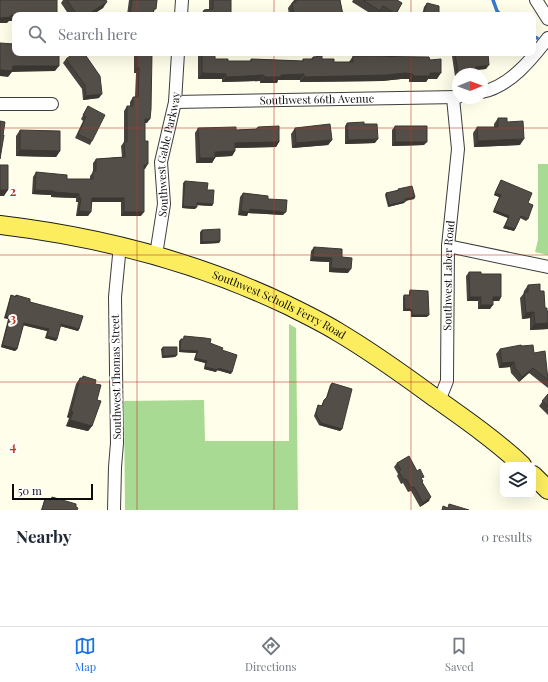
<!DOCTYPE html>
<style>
body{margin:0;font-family:"Playfair Display",serif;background:#f2f2f3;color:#1f2937}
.controls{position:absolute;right:12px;bottom:12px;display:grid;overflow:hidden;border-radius:8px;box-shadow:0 4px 16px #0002}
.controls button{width:36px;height:36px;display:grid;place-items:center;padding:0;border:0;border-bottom:1px solid #e0e1e3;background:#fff;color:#1f2937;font:20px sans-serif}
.compass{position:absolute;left:452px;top:68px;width:36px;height:36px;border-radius:50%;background:#fff;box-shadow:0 4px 16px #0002;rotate:89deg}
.scale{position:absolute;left:12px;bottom:10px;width:81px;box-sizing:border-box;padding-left:4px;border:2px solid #0b0b0b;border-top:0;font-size:11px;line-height:14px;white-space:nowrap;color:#0b0b0b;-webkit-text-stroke:3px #fff;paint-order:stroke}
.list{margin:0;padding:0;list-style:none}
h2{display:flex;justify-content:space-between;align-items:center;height:52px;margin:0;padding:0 16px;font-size:17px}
h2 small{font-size:13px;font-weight:400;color:#747a83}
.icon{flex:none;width:22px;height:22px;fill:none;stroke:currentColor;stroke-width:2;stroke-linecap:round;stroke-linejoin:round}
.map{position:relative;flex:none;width:548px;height:510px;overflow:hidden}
.search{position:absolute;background:#fff;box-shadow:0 4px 16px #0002;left:12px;right:12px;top:12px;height:44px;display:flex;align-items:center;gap:10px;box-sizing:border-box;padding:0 14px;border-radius:8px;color:#747a83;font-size:15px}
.sheet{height:116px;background:#fff}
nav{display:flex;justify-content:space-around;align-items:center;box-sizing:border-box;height:56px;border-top:1px solid #e0e1e3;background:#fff;font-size:11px;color:#747a83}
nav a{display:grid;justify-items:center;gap:2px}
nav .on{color:#1a73e8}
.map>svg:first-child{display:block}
.forest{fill:#a8da93}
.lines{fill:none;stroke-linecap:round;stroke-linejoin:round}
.stream{stroke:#3479cf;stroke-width:3.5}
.minor-casing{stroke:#3e3e3e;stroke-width:14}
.primary-casing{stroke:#1c1c1c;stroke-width:20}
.minor{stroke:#fff;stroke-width:12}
.primary{stroke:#fbed5e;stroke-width:18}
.wall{fill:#48433e}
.shaded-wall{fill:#3b3732}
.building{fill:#544e48;stroke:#3b3732}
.grid{fill:none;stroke:#bc3322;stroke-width:1;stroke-opacity:0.55}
.labels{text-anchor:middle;stroke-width:4;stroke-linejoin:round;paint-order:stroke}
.street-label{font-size:11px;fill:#0b0b0b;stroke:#fff}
.grid-label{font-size:13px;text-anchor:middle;font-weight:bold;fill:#bc3322;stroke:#fff;stroke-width:4;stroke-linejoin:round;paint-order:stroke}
</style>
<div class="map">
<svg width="548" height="510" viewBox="0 0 548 510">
<rect width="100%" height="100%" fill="#fffeea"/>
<path class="forest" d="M538,164H548V255L535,252L538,240Z
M289,324L296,328L298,510H125L124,401L204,400L205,441H289Z"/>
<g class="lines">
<path class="stream" d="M493,0L497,11L501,15
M533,36L537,38"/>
<defs>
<g id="minor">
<path d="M536,0L548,19"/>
<path d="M181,15L182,0"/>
<path d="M482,92C510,86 531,60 548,38"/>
<path id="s1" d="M175,102L458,97"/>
<path d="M0,104H52"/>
<path d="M448,246L548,267"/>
<path id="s2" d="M156,255L164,204L161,162L175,102L178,53"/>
<path id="s3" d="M439,401L447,381L448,246L458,149L453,98"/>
<path d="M114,510L115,467L117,443L115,297L120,245"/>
</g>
<g id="primary">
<path id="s4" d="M0,225C101,237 195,261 287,305C305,314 322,322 338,332C370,351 401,373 431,395C462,417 494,439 522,465"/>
<path d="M533,475L548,490"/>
</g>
</defs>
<use href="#minor" class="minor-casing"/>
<use href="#primary" class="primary-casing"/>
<use href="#minor" class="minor"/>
<use href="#primary" class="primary"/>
</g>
<path class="wall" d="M63,0H106L103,8L92,15H69L61,3Z
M129,0H157L153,15H127Z
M209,0H231V15H200L204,10L209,9Z
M294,0H340L343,15H289L288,8Z
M353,0H397L402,3L395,15H384L379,12L377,15H373L352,2Z
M427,3L439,15H422L424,7Z
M134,53H152L147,123H145V169H144L141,216H121V202H92L88,216H76L78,202H76V198L51,197V195L32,194L33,177L36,172L67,179H90V176L93,172V163L96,159L122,157L121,146L124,142V111L127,106H130V102L133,97H135L136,73H134Z
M198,53H215V59L228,61H250L251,59L302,61L303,59H311L313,57L334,62H349L353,56L430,60L437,79H428L426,82H409V79H401L382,81L300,82V80H278L277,83H260V81L222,82V79H198Z
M455,53H473L486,69L474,70L473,72L458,74V83H456L452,56Z
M66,59L99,98L83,100L82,89L63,63Z
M88,106L92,141L90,145L75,138L83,121L81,119Z
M498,118L507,122L520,145L474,147L473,133L477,127H494V124Z
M347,123L364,124L375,143L345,144V126Z
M395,126L424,145L392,146V130Z
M258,127L279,142L276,147L235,148V151L232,156L215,157L212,163H196L195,133L198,128L236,130L256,129Z
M295,128L332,140L328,145L292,148L291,134Z
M20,130L60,151L56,157L16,156V136Z
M501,180L528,203V219L526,221L520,218L514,231L503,228L508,218L493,212L499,197L494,195Z
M185,181L207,190L213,204L212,206L197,205L195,209L182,208L183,183Z
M398,189L415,197L414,199L405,201L404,203L388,207L385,195L386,193L397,191Z
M243,193L268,199L283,215L248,213L247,216L238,215L240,197Z
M202,230L220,241L219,243L200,244V232Z
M314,247L342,257L348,273L329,272V262L310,261L311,251Z
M469,272L481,274L501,297L499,301H493L490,309H478V301H467L466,276Z
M528,285L540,291L545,308L547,311H548V329L530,330V318L522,319L520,298L524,293V291Z
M410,290L427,317H411V312L410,311H403V297L404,295H409V292Z
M11,295L15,296L16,295L30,302L79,329L78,331L60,326L57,339L56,341L45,338L47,331L23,325L17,349L15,351L1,347L8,319L4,318L10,297Z
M184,336L210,343L222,350L231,374L217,370L216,372L204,369L205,363L194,360L196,353L179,352V341L181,339H183Z
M522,346L534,353L548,377V376V388L529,373L519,382L511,373L510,367L499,368L496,354L500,349Z
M163,347L177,355L175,357L162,358L161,349Z
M83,376L95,384L97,400L92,426L88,431L66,426L69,418L67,417L76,384L80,378H82Z
M332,383L342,429L340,431L319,425L314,416L317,407L318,405L321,406L324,400L326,398L330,385Z
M548,394V415L539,406Z
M397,463L422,479V482L429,501L420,507L411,491L408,492L403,483L401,484L397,476L398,474L394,467Z
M52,497L76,507L77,510H41L44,501L45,499L50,500Z"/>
<path class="shaded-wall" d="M107,2L103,8L92,15H87Z
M424,12L436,15H423Z
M11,15H15V21H9L7,23H0V18Z
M489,65L486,69L474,70L473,72L468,73L471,69L476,67Z
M13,66H59L55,71L12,72L8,77L0,76V70Z
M137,68H139L136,73H134Z
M202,73L226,74L222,79H198Z
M405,73L413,74L409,79H401L382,81L300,82L304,77Z
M430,73H441L437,79H428L426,82H409L413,76Z
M304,74L300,80H278L277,83H260L264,77L281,75Z
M264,75L260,81L222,82L226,77Z
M102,94L99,98L83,100L86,96Z
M145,119H150L147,123H142Z
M378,139L375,143L345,144L348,140Z
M524,139L520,145L474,147L478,141Z
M332,140L328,145L292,148L296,143Z
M279,142L276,147L232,148L235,143Z
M395,142H427L424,145L392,146Z
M20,150L60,151L56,157L16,156Z
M235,151L232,156L211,157L215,152Z
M200,158H215L212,163H196Z
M148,164L145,169H141L144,165Z
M0,190H8L4,196H0Z
M35,190L54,191L51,195L32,194Z
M54,192L79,194L76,198L51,197Z
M495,193L501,195L499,197L494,195Z
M415,197L414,199L404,201L405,199Z
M79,198H81L78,202H76Z
M92,198H124L121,202H89Z
M406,201L404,203L388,207L389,205Z
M197,203L213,204L212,206L195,205Z
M183,206L197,207L195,209L182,208Z
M250,209L286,212L283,215L248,213L247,216L238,215L241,211Z
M494,210L509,216L508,218L493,212Z
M79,211L91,212L88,216H76Z
M124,212H144L141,216H121Z
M505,226L515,229L514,231L503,228Z
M220,241L219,243L200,244L202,242Z
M313,257L332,258L329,262L310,261Z
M331,268L351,269L348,273L329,272Z
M470,297H481L478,301H467Z
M493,297H501L499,301H490Z
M481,305H493L490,309H478Z
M405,309H411L410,311H403Z
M534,312L530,318L522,319L526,313Z
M412,315H429L427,317H411Z
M6,316L10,317L8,319L4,318Z
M24,323L49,329L47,331L22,325Z
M548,323V329L530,330L535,324Z
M61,324L79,329L78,331L60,326Z
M47,336L57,339L56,341L45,338Z
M2,345L17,349L15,351L1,347Z
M180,350L198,351L196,353L179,352Z
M177,355L175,357L162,358L163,356Z
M195,358L207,361L205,363L194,360Z
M514,362L510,367L499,368L502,363Z
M205,367L218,368L232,372L231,374L217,370L216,372L204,369Z
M533,368L529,373L519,382L522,377Z
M71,411L73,412L69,418L67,417Z
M70,420L92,426L88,431L66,426Z
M321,423L342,429L340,431L319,425Z
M431,497L429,501L420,507L423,503Z"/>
<path class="building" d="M0,0H57V14L11,15V17L0,18Z
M67,0H106L107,2L87,15H77Z
M132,0H157L156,9H154L153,15H130Z
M213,0H231V15H204V10L213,9Z
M296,0H340L343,15H294L292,3L296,2Z
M363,0H397L402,3L396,14L383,6L380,11Z
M427,3L439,6V15H436L424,12Z
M0,43L14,44V46H15V53H59V66H13L12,71L0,70Z
M74,53H84L100,76L102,94L86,96L85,85L66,59Z
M137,53H152L151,109L150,119H145V141H148V164L144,165V212H124V198H92L91,212L79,211L81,198H79V194L54,192V191L35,190L36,172L67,175V179H93V171H96V159L125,157L124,142H127V106H133V97H138L139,68H137Z
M202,53H215V59H228V61H251V59L303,61V59H313V57L322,56V59H334V62H353V56L429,57L430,60L441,59V73H430V76H413V74L405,73L386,75L304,77V74L281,75V77H264V75L226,77V74L202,73Z
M455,53H473V54L488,53L489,65L476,67V68L471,69V74H458Z
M88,106L105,115L92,141L78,134L86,117L83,115Z
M498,118H507V122L523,121L524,139L478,141L477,127H498Z
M0,121L5,122L3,135H4L0,159Z
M364,122V124H377L378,139L348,140L347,123Z
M330,124L332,140L296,143L295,128Z
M279,126V142L235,143V151L215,152V158H200L198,128L236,127V130L257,129L258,127Z
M395,126H427V142H395Z
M20,130L60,131V151L20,150Z
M0,165H8V190H0Z
M501,180L532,193L528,203L533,205L528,219L521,216L515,229L505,226L509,216L494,210L501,195L495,193Z
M185,181L208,183L207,190H214L213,204L197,203V207L183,206Z
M412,186L415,197L405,199L406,201L389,205L386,193L399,190L398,189Z
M243,193L268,196V199L287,200L286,212L250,209L249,212L241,211Z
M220,229V241L202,242V230Z
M314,247L342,249V257L352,258L351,269L331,268L332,258L313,257Z
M469,272H481V274H501V297H493V305H481V297H470Z
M540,284V291H544L545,308H547V311H548V323L535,324L534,312L526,313L524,292H528V285Z
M410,290L428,291L429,315H412V310L411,309H405L404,295H410Z
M11,295L16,297V295L30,299V302L83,316L79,329L61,324L57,339L47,336L49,329L24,323L17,349L2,345L10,317L6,316Z
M184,336L205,338L211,339L210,343L223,348L222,350L237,355L232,372L218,368V370L205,367L207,361L195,358L198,351L180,350L181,339H184Z
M521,345L522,346L533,345L534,353L545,351L548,380L533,368L522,377L515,368L514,362L502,363L500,349Z
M163,347H177V355L163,356Z
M83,376L96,380L95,384L101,385L97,400L101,401L92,426L70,420L73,412L71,411L80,378H83Z
M332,383L352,389L342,429L321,423L316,414L318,405L322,406L324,400L327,397Z
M548,394V406L542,401Z
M409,456L417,471L420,469L424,477L421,478L423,481L422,482L431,497L423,503L414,487L411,488L406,479L404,480L399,472L401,470L397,463Z
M52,497L76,504V507L78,508L77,510H42L45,499L51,500Z
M449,504L469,510H442L443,506L448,508Z"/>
<path class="grid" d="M137,0V15M274,0V15M411,0V15M137,53V510M274,53V510M411,53V510M0,128H548M0,255H548M0,382H548"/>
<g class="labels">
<g class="street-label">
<text dy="4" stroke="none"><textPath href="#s1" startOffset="142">Southwest 66th Avenue</textPath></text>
<text dy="4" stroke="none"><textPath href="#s2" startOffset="102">Southwest Gable Parkway</textPath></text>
<text dy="4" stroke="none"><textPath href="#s3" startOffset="127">Southwest Laber Road</textPath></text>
<text dy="4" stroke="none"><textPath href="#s4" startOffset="292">Southwest Scholls Ferry Road</textPath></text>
<text transform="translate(116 377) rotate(-91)" y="4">Southwest Thomas Street</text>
</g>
</g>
<g class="grid-label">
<text x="13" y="196">2</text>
<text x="13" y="323">3</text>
<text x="13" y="451">4</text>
</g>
</svg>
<div class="controls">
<button><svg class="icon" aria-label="layers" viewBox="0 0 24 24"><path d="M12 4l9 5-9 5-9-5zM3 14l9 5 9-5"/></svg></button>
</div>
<svg class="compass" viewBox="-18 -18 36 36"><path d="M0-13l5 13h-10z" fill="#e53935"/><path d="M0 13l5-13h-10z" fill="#747a83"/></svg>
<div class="scale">50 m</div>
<div class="search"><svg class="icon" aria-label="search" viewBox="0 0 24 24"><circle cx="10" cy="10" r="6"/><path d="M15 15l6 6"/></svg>Search here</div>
</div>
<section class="sheet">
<h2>Nearby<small>0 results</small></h2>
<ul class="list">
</ul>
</section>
<nav>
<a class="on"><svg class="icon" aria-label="map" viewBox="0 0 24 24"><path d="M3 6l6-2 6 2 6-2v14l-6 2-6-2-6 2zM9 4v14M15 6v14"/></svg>Map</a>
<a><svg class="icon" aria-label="directions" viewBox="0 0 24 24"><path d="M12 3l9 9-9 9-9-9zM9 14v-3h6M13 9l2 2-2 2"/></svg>Directions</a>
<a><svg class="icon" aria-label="saved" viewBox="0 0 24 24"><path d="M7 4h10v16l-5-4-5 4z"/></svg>Saved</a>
</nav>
